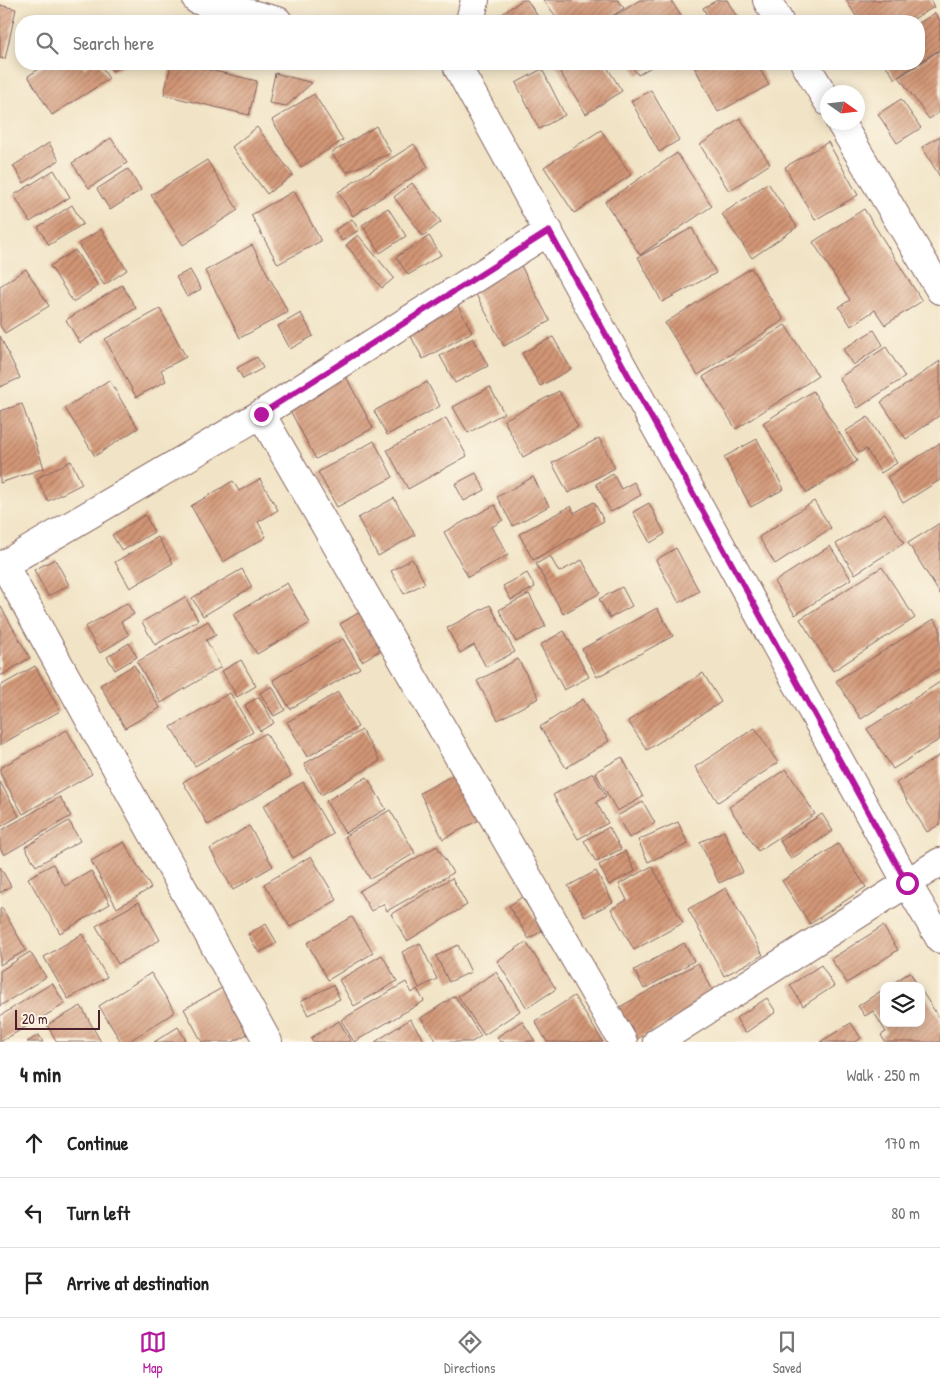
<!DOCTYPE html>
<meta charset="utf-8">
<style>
body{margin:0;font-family:"Patrick Hand",sans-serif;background:#f2f2f2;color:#222}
.controls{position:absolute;right:15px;bottom:15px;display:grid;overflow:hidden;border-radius:10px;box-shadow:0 2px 12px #0003}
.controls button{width:45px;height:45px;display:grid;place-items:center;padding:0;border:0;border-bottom:1px solid #e0e0e0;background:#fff;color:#222;font:25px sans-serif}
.compass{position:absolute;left:820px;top:85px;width:45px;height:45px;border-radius:50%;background:#fff;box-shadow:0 2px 12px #0003;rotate:104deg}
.scale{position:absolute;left:15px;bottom:12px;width:85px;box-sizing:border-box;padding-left:5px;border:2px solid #4a1f2b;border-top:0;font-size:14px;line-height:18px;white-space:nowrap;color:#4a1f2b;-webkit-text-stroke:4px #fcf5e5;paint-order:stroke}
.stop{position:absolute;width:15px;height:15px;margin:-11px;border:4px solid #b5179e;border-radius:50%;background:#fff}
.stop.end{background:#b5179e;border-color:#fff;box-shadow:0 1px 5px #0008}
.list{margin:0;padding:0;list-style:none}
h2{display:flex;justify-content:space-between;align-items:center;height:65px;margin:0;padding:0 20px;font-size:21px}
h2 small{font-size:16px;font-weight:400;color:#767676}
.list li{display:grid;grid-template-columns:32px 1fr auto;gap:15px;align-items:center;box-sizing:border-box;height:70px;padding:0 20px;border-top:1px solid #e0e0e0}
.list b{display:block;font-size:19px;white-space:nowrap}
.list em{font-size:16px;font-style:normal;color:#767676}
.icon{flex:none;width:28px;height:28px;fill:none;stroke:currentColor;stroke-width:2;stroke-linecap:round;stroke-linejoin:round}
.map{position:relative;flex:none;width:940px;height:1042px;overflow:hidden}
.search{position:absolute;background:#fff;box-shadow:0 2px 12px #0003;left:15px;right:15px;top:15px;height:55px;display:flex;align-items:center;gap:12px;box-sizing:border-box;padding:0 18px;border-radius:20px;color:#767676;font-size:19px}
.sheet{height:275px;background:#fff}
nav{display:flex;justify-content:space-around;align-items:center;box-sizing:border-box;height:70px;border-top:1px solid #e0e0e0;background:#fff;font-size:14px;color:#767676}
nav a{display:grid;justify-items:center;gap:2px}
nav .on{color:#b5179e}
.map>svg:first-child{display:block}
.building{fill:url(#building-hatch)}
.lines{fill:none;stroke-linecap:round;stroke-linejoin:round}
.street-casing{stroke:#846461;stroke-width:30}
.street{stroke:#fff;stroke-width:28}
.route{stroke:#b5179e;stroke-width:6}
</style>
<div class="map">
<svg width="940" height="1042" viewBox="0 0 940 1042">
<defs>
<pattern id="building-hatch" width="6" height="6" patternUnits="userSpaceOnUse" patternTransform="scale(1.25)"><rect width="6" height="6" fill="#d29676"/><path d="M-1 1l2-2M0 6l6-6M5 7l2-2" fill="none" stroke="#ac7a61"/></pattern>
</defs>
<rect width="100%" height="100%" fill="#fcf5e5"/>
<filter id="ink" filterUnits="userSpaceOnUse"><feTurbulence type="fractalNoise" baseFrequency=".02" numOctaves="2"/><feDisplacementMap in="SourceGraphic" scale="10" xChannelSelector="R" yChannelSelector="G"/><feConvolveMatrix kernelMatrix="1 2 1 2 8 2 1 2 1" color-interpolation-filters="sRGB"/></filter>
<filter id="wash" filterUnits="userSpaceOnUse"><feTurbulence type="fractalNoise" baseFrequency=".0096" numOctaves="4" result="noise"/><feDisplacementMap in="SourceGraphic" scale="20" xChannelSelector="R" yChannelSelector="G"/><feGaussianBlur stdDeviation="1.12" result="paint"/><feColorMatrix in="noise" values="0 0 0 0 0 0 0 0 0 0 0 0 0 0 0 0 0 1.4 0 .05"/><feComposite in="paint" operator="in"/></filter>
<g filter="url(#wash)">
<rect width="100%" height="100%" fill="#f1e3c5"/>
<g id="blocks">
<path class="building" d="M522,0H527L541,21H501L499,16Z
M543,0H618L624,8L605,21H560Z
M640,0H671L684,21H606Z
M717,0H727L739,21H710L703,8Z
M846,0H930L934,7L910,21H859Z
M0,5L16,9L5,59L0,58Z
M935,13L940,21V49L919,63V23Z
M940,50V112L929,119L899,77Z
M47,64H82L84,68L91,64H100L109,79L52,115L28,76Z
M107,64H129L112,71Z
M171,64H185L257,81L249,115L164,95Z
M555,64H605L622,91L586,114Z
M630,64H656L638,75Z
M698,64H757L769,85L718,112L694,66Z
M885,64H917L895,79Z
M542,69L565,115L539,129L516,83Z
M275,73L312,83L286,106L269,103Z
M651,90L679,140L659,152L631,101Z
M314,94L343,140L301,167L272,120Z
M901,99L921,128L897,143L878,114Z
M740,118L770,164L729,191L700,145Z
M376,126L391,153L347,172L331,153Z
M257,127L293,175L267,194L232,147Z
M601,130L631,175L574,213L544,167Z
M940,136V177L922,147Z
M111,138L127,163L89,188L72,163Z
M828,142L858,195L815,220L785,167Z
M49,143L59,160L24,183L13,166Z
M414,144L428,167L353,216L338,192Z
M677,153L712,206L640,255L605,202Z
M207,160L238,210L183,245L151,195Z
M128,169L141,190L110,210L97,189Z
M54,170L70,197L30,222L14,195Z
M412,183L441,222L423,236L394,197Z
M768,183L797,227L752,258L722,214Z
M294,191L321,241L278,264L251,215Z
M72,205L83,224L49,245L38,227Z
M388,208L406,236L380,253L362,225Z
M864,209L922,301L885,325L875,310L851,326L839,307L850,300L813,242Z
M352,219L359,230L342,241L335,230Z
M692,228L716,273L662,302L638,257Z
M101,229L127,270L104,285L78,244Z
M358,235L394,278L382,288L346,245Z
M429,236L441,255L408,275L396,257Z
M252,245L288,312L240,338L205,271Z
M75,250L98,286L73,302L50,266Z
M520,264L550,321L504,346L473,289Z
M751,268L784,320L698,375L665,323Z
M26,269L49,306L5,333L0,326V286Z
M190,270L201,289L187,297L176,277Z
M122,285L136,308L80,343L66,320Z
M458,306L472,332L423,359L409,333Z
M160,309L186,357L161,370L166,381L136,397L105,339Z
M301,313L313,336L290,349L278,326Z
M785,325L818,376L736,429L703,377Z
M874,330L883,345L853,365L843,349Z
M0,336L20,378L0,387Z
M553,337L571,369L540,386L522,353Z
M473,338L488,366L455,383L440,356Z
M886,347L905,377L858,408L839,378Z
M257,357L263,368L243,379L237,368Z
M940,361V415L906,439L881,402Z
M344,373L373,428L316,459L287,405Z
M109,380L138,428L95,456L65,408Z
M427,382L440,406L387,435L374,411Z
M490,387L504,413L468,433L453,407Z
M559,391L578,427L523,457L504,420Z
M813,391L857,461L807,493L763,423Z
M22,404L44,468L0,483V411Z
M868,417L897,463L881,473L866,449L859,453L846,431Z
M446,418L467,456L408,489L387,450Z
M599,438L615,468L568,493L552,463Z
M757,439L784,489L751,507L724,457Z
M374,441L393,477L337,507L318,472Z
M940,443V480L903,503L887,477Z
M71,461L82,484L48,501L37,478Z
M476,473L485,490L464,501L455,484Z
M613,474L621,489L634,482L641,495L611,512L596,484Z
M533,477L549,506L513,526L497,497Z
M260,479L278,510L258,522L266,537L223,562L191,506L233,481L239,491Z
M394,498L415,535L378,556L358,518Z
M814,501L831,528L775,564L759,537Z
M594,502L604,521L533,560L519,534L571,506L574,513Z
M649,503L665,534L650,543L633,512Z
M495,505L503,520L492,527L508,555L468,577L444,532Z
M885,513L904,543L855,574L836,544Z
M145,515L154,532L122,551L112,535Z
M940,523V594L908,543Z
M158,537L173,563L130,588L115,562Z
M830,546L851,579L795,615L774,582Z
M676,548L699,591L679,603L656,560Z
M550,556L559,572L582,560L600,593L563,614L536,564Z
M55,559L69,585L48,596L34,570Z
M412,559L425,583L404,594L391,571Z
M882,567L915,618L833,671L800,619Z
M242,569L252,587L203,616L192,598Z
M527,573L535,587L511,600L503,586Z
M287,583L310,623L257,654L233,614Z
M622,587L632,606L610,618L599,599Z
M529,594L546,626L516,642L499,610Z
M185,597L198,620L155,645L142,622Z
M127,603L134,614L121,622L129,635L100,653L85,627Z
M0,605L30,658L0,676Z
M490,605L515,652L486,667L474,645L460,653L447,628Z
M657,608L673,636L597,677L582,649Z
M360,612L381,650L362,661L340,624Z
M934,619L940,628V668L861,719L836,681Z
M208,621L216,635L206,640L221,667L161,703L137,662Z
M564,631L589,677L564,690L540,645Z
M343,639L360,668L290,709L273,680Z
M129,643L137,657L115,670L107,657Z
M518,659L539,698L498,720L477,681Z
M241,660L256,686L237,697L222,671Z
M134,665L160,708L125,728L100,685Z
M35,666L60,711L0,745V686Z
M703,673L721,702L647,750L628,721Z
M940,682V739L893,769L867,729Z
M272,686L285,710L274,716L260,693Z
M338,692L358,727L307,757L287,722Z
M230,693L253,732L195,766L171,727Z
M259,697L274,723L260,731L245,705Z
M583,699L609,741L566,768L540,727Z
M755,728L778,763L718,802L695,767Z
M67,730L92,774L23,814L0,773V768Z
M362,730L380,761L321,795L304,764Z
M266,733L291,776L208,825L183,782Z
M940,755V824L927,832L896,783Z
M622,757L643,797L617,811L595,772Z
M786,769L815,814L758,851L729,807Z
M593,773L606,796L596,802L608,823L578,839L553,795Z
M455,774L479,820L443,839L420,793Z
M367,777L386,809L345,833L326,801Z
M0,782L19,816L0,827Z
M303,782L333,834L293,858L263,806Z
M60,797L71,816L4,855L0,848V831Z
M643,802L655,823L629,838L617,816Z
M390,810L415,853L370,879L345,836Z
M822,814L833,831L791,859L780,841Z
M69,821L80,841L36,866L25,847Z
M678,822L688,844L648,862L638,840Z
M249,826L273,866L233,890L210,849Z
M609,827L621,849L596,862L584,841Z
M724,831L743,872L719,883L700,842Z
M124,842L151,888L117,908L91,861Z
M838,844L866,887L810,924L782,881Z
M437,846L453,873L387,911L383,904L371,911L359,891Z
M625,851L635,871L609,885L599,865Z
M311,856L337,900L290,927L264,884Z
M53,864L65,886L91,871L110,904L60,933L28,878Z
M652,866L683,923L634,950L611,909L627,900L619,884Z
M0,867L11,886L0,893Z
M596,871L613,902L585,917L568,886Z
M452,878L467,905L407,941L391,914Z
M726,888L763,955L724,976L688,909Z
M522,897L543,930L529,939L509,906Z
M139,902L160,940L118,964L96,926Z
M2,908L26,950L0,965V909Z
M352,917L373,953L328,980L307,943Z
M266,924L277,943L259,953L248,934Z
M883,926L898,950L847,983L831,959Z
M82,934L107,977L68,999L44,957Z
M526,942L556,989L527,1008L497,961Z
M420,943L437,979L419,988L402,952Z
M684,943L694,961L644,989L634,970Z
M458,945L471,972L449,982L436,956Z
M30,952L46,977L0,1006V971Z
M382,955L397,981L354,1006L339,980Z
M698,963L716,996L635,1040L618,1008Z
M821,965L834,986L803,1006L790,985Z
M496,972L520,1011L484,1035L458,996Z
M910,972L918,986H889Z
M151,973L175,1012L128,1042H121L99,1006Z
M406,982L412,993L417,989L424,1001L354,1042L341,1020Z
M52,983L65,1004L0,1042V1016Z
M333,985L340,999L308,1015L301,1001Z
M222,988L247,1034L233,1042H202L184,1009Z
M884,989V1023H921V990L940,1019V1042H885L881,1035L886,1032L873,1011L865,1016L858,1006Z
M455,996L481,1036L472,1042H437L421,1018Z
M574,996L603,1042H547L535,1021Z
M767,998L776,1012L745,1033L736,1018Z
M81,1006L101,1042H57L47,1025Z
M410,1019L425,1042H375Z
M339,1021L351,1042H313L311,1038Z
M522,1021L535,1041L500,1042L497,1037Z
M851,1023L861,1038L855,1042H820Z
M178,1027L187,1042H154Z
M39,1035L43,1042H27Z"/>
</g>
</g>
<g filter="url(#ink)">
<use href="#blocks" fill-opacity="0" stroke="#846461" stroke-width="1"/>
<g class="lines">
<defs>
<path id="street" d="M197,0L278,21
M767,0L779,21
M470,21L475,0
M460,64L458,68L907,883L940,939
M805,64L828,102
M840,122L940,290
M261,414L623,1042
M4,565L268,1042
M0,567L261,414L549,231
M657,1042L940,862"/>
</defs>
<use href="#street" class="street-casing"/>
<use href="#street" class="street"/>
</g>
</g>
<g class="lines" filter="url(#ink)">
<path class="route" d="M261,414L549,231L907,883"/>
</g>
</svg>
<div class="controls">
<button><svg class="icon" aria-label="layers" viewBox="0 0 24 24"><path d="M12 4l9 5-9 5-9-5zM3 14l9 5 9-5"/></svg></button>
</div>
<svg class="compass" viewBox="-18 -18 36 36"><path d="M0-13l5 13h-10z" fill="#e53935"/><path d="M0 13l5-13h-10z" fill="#767676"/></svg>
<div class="scale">20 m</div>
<div class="stop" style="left:907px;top:883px"></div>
<div class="stop end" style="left:261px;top:414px"></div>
<div class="search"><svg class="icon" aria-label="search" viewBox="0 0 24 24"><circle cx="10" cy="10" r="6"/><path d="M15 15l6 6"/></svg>Search here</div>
</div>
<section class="sheet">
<h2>4 min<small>Walk · 250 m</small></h2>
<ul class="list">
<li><svg class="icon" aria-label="ahead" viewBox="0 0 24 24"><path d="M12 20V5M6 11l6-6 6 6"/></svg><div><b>Continue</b></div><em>170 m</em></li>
<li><svg class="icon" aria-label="left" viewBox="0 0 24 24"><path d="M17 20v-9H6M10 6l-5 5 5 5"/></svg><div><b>Turn left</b></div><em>80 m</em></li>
<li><svg class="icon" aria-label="arrive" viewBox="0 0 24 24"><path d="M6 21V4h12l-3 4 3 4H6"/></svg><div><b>Arrive at destination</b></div></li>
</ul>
</section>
<nav>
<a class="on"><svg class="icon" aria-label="map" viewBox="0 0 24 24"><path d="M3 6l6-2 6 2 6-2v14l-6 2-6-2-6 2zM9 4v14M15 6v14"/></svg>Map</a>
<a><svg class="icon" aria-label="directions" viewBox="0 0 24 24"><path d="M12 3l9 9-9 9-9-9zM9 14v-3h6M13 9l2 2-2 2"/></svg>Directions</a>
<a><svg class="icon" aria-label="saved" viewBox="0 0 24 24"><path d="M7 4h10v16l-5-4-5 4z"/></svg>Saved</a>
</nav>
